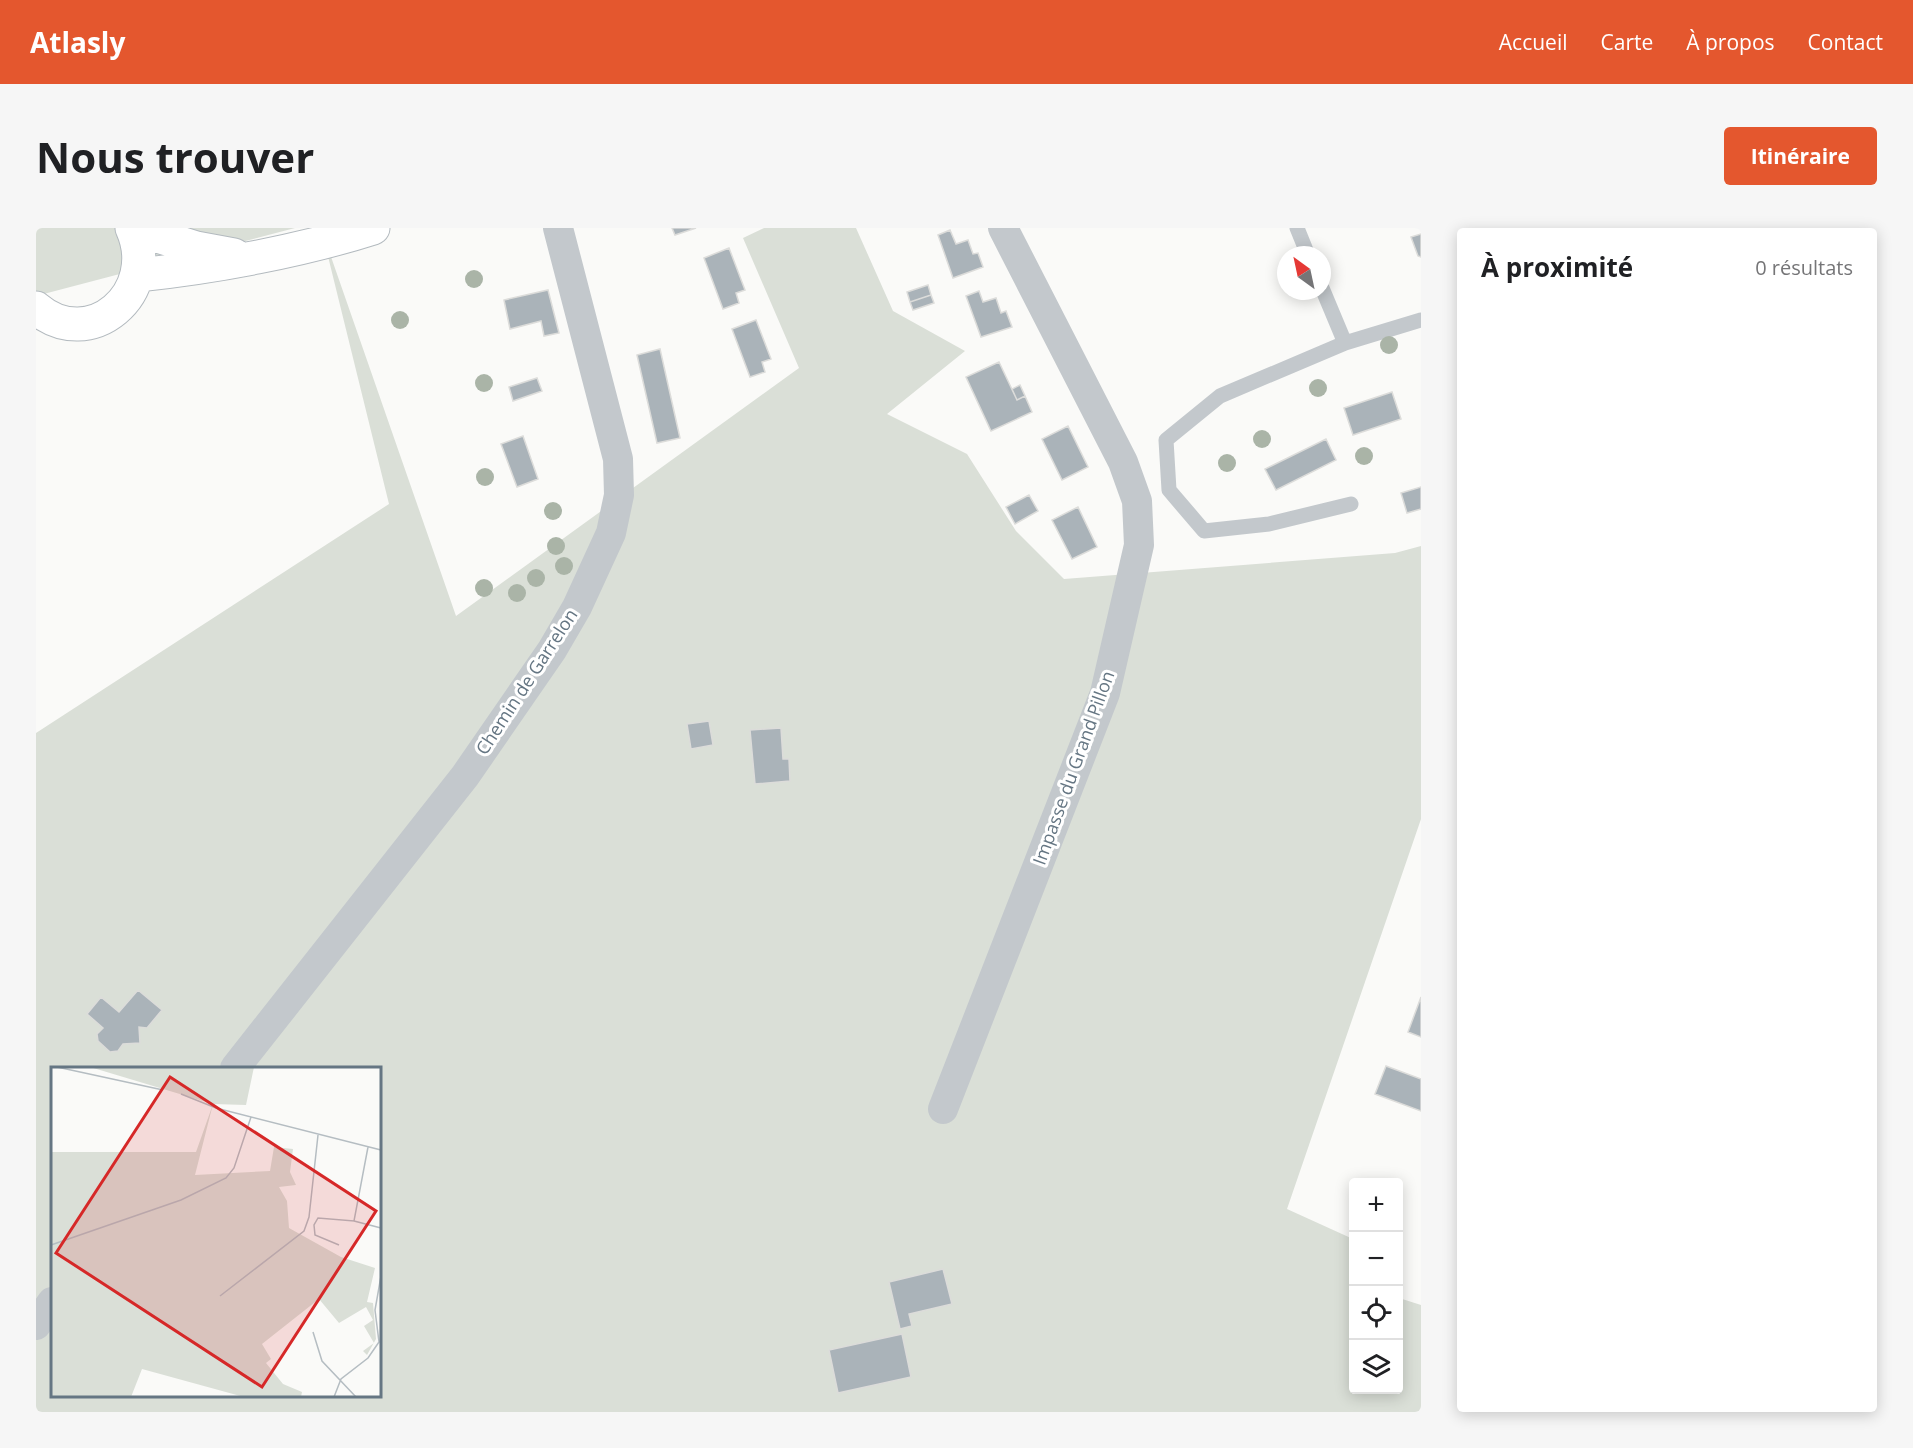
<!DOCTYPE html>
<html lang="fr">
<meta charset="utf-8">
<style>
body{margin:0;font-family:"Open Sans",sans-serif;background:#f6f6f6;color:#202124}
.controls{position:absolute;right:18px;bottom:18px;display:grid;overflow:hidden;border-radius:6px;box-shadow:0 3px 15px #0003}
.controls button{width:54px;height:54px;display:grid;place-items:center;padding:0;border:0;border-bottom:2px solid #e0e0e0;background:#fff;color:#202124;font:30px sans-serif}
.compass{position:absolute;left:1241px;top:18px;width:54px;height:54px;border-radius:50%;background:#fff;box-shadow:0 3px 15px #0003;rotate:327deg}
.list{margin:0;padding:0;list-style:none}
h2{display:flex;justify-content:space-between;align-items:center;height:78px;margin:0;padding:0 24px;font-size:26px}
h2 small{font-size:20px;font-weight:400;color:#757577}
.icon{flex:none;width:33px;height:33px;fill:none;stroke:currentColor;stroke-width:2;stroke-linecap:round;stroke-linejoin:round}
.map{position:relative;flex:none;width:1385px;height:1184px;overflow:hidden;border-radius:6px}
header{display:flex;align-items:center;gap:36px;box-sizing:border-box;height:84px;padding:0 30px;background:#e4572e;color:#fff}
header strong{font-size:28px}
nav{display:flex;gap:33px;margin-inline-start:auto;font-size:21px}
.intro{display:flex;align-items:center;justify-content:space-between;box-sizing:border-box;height:144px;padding:0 36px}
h1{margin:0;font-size:42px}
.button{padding:15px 27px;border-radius:6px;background:#e4572e;color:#fff;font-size:21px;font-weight:700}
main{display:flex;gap:36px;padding:0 36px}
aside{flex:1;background:#fff;border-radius:6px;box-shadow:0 3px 15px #0003}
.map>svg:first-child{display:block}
.green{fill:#dadfd7;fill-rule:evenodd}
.building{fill:#aab3b9;stroke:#dcdcda;stroke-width:1.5}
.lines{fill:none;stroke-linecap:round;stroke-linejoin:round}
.secondary-casing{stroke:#b3babf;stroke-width:35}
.lane{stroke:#c3c8cc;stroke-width:15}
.street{stroke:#c3c8cc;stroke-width:30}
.secondary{stroke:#fff;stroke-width:33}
.tree{fill:#aab4a7}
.labels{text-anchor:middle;stroke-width:6;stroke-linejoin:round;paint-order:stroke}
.street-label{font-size:18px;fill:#657683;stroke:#fff}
.inset-road{fill:none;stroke:#b5bdc2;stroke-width:1.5}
.view{fill:#d62828;fill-opacity:0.15;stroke:#d62828;stroke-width:3}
.inset-edge{fill:none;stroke:#657683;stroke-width:3}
</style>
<header>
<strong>Atlasly</strong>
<nav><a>Accueil</a><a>Carte</a><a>À propos</a><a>Contact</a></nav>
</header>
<div class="intro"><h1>Nous trouver</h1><a class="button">Itinéraire</a></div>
<main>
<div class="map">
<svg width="1385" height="1184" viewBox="0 0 1385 1184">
<rect width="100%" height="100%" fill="#fafaf8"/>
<path class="green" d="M0,0H259L0,68Z
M285,0L420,388L763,140L707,10L728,0H820L857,83L929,123L851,186L931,226L980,303L1028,351L1359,325L1385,318V591L1251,981L1317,1011L1318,1162H1362L1363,1070L1385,1077V1184H0V505L353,276ZM16,840H344V1168H16Z"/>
<path class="building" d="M636,0H660L639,7Z
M914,2L920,16L932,12L937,26L942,25L947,39L917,50L902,7Z
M1385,6V29L1382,28L1375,9Z
M693,20L709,62L700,65L703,75L687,81L668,30Z
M892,57L895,67L874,74L871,64Z
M512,62L523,105L508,108L505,93L474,101L468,72Z
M943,63L947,74L960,70L965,85L970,83L976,99L945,109L930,68Z
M895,67L898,75L877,82L874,74Z
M720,92L735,131L726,134L729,144L714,149L696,101Z
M624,121L644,210L621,215L601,127Z
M963,134L981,172L989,168L996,184L955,203L930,149Z
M501,150L506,163L477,173L473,159Z
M984,157L989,168L981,172L976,161Z
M1356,164L1365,191L1317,207L1308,180Z
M1032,198L1052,239L1026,252L1006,211Z
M487,208L502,251L481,259L465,216Z
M1290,211L1300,232L1240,262L1229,241Z
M1385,259V281L1371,285L1365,265Z
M993,267L1002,283L979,296L970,279Z
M1042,279L1061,319L1036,331L1016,292Z
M673,493L677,517L655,521L651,496Z
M745,500L747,531H753L754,553L719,556L714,502Z
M102,762L126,782L111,800L103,799L104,815L87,816L82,823L74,824L62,813L61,806L67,800L51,786L65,769L83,784Z
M1385,769V809L1372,804Z
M1350,838L1385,851V883L1339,866Z
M907,1041L916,1076L873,1086L876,1098L864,1101L853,1054Z
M866,1106L875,1149L802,1165L793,1122Z"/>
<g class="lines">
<defs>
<path id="secondary" d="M96,0L160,20L198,27
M102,47C178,39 265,23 337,0
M0,80C54,126 125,65 96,0"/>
</defs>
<use href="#secondary" class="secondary-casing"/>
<path class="lane" d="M1261,0L1272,27
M1286,60L1309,115L1184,168L1130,212L1133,262L1168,303L1233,296L1315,276
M1309,115L1385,92"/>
<path class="street" d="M199,840L429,548L516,422L541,379L575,305L583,267L582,231L522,0
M907,881L1069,465L1103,317L1101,273L1087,234L967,0
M0,1097L16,1074"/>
<use href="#secondary" class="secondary"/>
</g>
<g class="tree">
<circle cx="438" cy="51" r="9"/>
<circle cx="364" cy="92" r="9"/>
<circle cx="1353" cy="117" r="9"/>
<circle cx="448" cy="155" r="9"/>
<circle cx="1282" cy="160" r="9"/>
<circle cx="1226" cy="211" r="9"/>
<circle cx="1328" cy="228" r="9"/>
<circle cx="1191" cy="235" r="9"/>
<circle cx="449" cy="249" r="9"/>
<circle cx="517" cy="283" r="9"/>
<circle cx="520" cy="318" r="9"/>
<circle cx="528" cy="338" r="9"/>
<circle cx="500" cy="350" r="9"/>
<circle cx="448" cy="360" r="9"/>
<circle cx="481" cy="365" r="9"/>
</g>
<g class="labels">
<g class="street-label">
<text transform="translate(491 454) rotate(-57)" y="6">Chemin de Garrelon</text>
<text transform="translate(1038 540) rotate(-70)" y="6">Impasse du Grand Pillon</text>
</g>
</g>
<g transform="translate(15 839)">
<rect width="330" height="330" fill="#fafaf8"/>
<path d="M39,0H203L195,38L162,37L144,108L219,104L223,80L242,82L239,105L245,118L228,120L236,134L238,161L290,190L324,201L316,235L322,236L325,272L316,288L312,284L323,276L313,259L322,253L315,240L288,256L268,232L211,277L220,292L215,296L232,317L251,325L250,330H193L91,302L80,330H0V85H145L162,37Z" fill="#dadfd7"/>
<path class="inset-road" d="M6,0L112,23M130,27L165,41L330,83M303,154L330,161M0,178L130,133L175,111L183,101L200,50M288,178L264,168L263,158L267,151L303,154L317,80M169,229L253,164L258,150L267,68M262,265L271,294L305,330M283,330L290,312L317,291L328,275L324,243L330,209"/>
<path class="view" d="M119,10L325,144L211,320L5,186Z"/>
<rect width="330" height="330" class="inset-edge"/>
</g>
</svg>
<div class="controls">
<button>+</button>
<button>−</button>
<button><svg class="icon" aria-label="locate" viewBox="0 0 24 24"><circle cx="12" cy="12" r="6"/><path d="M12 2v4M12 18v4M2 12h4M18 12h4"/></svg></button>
<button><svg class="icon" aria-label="layers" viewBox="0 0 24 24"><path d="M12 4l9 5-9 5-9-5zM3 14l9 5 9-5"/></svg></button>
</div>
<svg class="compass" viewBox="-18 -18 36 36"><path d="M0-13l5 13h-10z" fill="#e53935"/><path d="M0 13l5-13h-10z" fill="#757577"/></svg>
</div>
<aside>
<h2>À proximité<small>0 résultats</small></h2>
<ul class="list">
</ul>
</aside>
</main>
